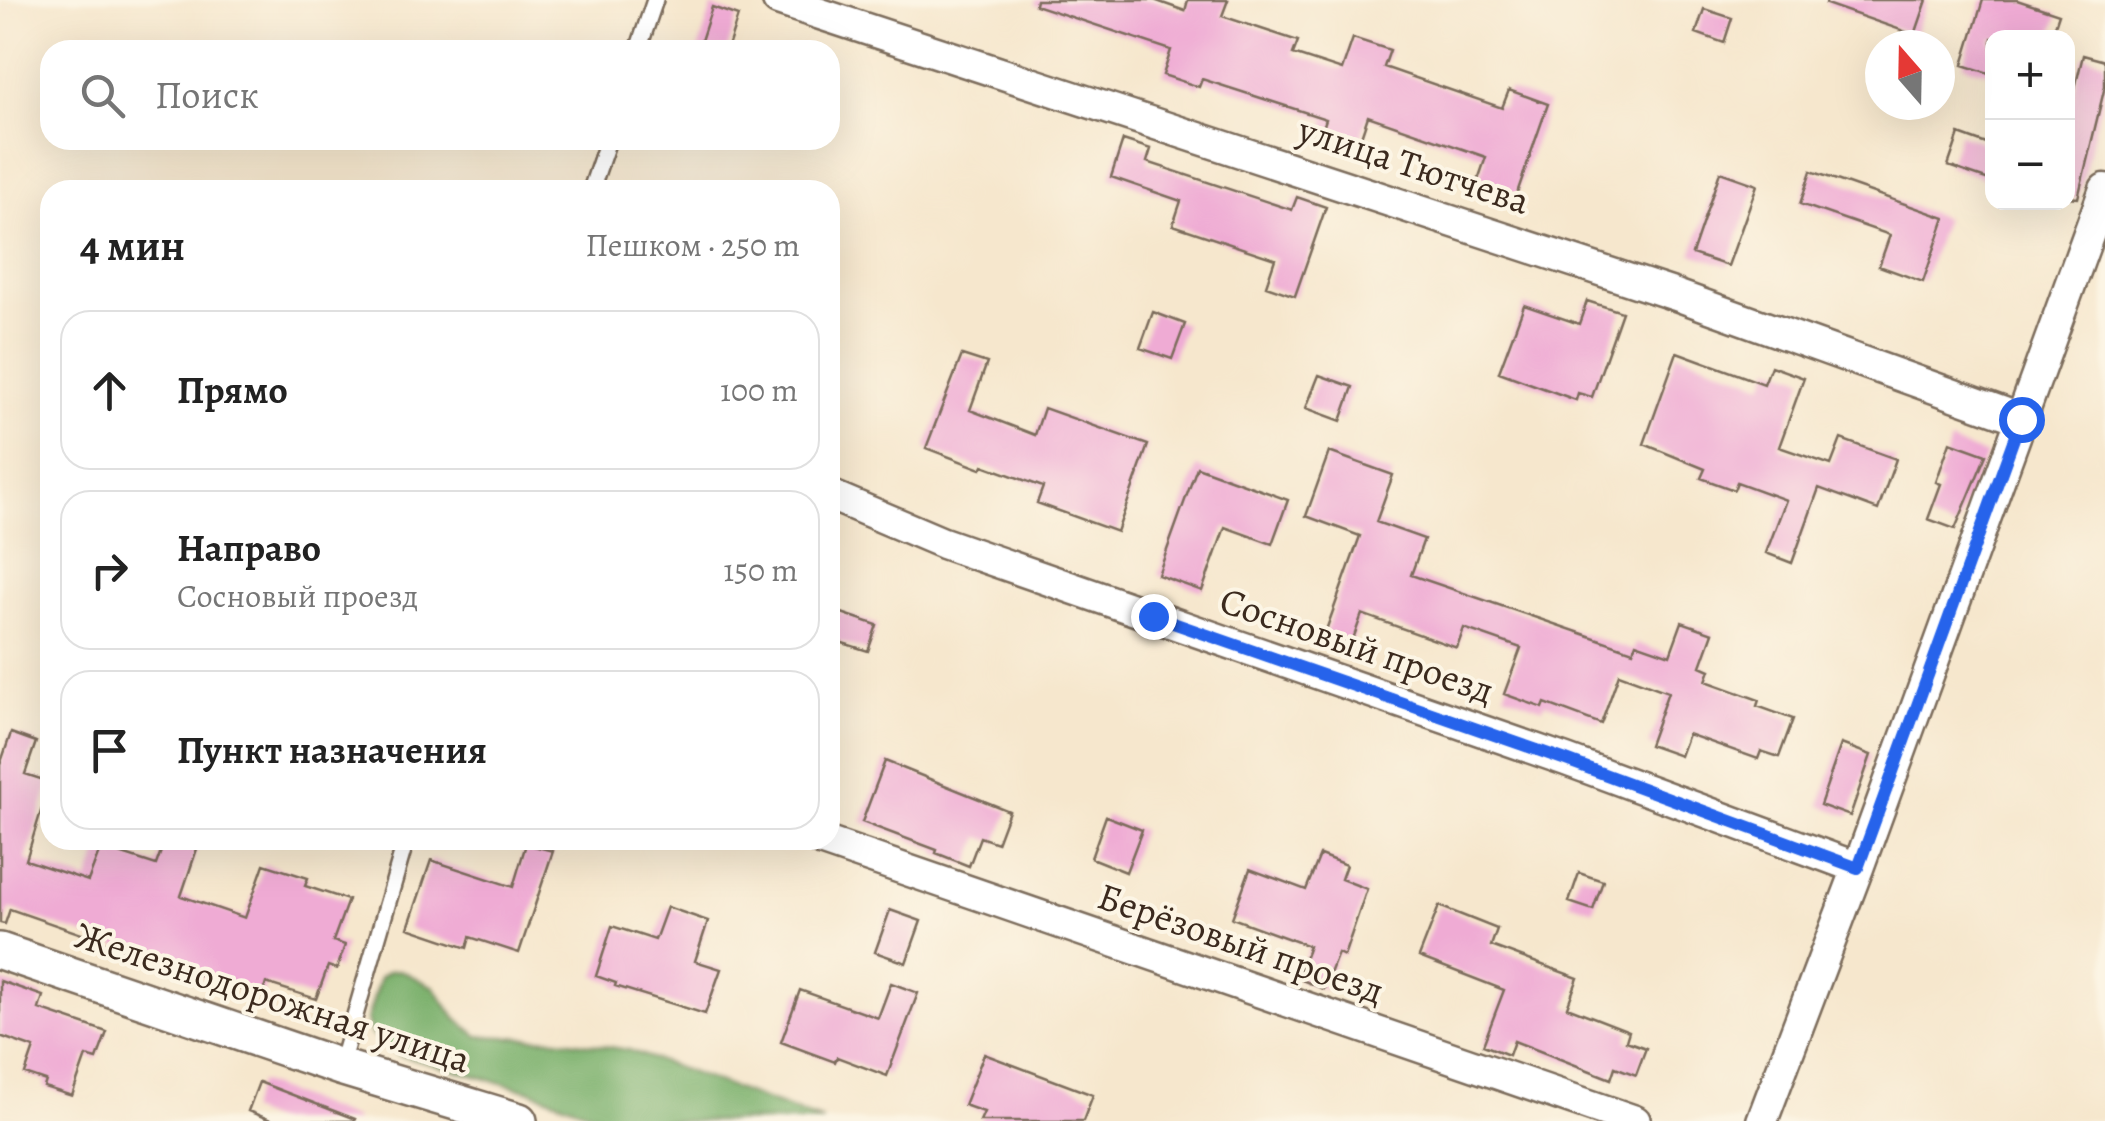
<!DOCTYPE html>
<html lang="ru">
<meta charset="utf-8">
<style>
body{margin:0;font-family:Alegreya,serif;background:#f6f6f6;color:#222}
.controls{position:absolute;right:30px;top:30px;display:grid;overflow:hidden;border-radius:20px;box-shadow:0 10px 40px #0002}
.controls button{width:90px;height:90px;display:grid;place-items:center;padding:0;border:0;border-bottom:2px solid #e0e0e0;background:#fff;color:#222;font:50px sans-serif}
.compass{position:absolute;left:1865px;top:30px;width:90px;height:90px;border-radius:50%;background:#fff;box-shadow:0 10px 40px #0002;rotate:340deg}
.stop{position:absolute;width:30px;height:30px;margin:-22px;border:8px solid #2563eb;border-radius:50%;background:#fff}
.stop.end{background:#2563eb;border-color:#fff;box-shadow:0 2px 10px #0008}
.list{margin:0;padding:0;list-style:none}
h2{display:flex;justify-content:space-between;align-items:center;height:130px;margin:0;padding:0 40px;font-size:42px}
h2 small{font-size:32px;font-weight:400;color:#767676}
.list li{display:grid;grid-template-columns:65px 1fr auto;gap:30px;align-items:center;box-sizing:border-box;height:160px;margin:0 20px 20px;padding:0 20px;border:2px solid #e0e0e0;border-radius:30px}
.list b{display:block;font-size:38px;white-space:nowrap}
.list p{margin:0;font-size:32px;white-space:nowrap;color:#767676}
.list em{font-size:32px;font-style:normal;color:#767676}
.icon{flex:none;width:55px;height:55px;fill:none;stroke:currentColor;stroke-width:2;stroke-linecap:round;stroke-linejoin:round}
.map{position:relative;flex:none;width:2105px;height:1121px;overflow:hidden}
.search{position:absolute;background:#fff;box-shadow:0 10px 40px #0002;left:40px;top:40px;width:800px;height:110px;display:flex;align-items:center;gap:25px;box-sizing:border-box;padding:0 35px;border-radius:30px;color:#767676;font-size:38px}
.panel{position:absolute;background:#fff;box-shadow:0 10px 40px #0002;left:40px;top:180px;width:800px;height:670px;border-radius:30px}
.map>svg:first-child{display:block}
.forest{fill:#7ab06c;stroke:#5a6d45;stroke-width:2.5}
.building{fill:#efabd4}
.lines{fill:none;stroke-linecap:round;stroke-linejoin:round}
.service-casing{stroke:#7c6c5b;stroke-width:20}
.minor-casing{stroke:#7c6c5b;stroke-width:35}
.tertiary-casing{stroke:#7c6c5b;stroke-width:40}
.service{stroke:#fff;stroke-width:15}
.minor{stroke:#fff;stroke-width:30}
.tertiary{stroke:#fff;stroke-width:35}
.route{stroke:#2563eb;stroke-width:12}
.labels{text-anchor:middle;stroke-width:8;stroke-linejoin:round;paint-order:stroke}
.street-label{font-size:38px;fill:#3b2a1e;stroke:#fcf5e5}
</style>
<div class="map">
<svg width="2105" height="1121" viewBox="0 0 2105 1121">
<rect width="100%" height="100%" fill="#fcf5e5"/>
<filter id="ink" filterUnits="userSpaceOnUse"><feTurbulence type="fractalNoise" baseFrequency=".01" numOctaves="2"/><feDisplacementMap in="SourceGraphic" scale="20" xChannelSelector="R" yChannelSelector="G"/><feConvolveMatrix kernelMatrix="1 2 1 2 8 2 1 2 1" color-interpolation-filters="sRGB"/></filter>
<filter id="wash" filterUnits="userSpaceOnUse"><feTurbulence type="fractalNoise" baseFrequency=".0048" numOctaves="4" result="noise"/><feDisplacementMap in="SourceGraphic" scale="40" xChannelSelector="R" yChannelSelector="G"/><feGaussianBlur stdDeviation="2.25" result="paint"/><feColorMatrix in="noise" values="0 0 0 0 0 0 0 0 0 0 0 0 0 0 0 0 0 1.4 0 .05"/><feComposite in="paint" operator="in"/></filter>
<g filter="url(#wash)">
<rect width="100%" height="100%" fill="#f6e7cd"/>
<path class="forest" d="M400,970L434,987L455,1018L478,1036L557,1039L629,1050L823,1121H613L531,1091L399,1055L371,1034L367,1020L380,977L389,971Z"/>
<g id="blocks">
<path class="building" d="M1036,0H1154L1185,11L1188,0H1228L1222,16L1298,41L1293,54L1342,70L1353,38L1390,50L1384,67L1502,108L1509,90L1548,104L1516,196L1477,183L1486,157L1368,116L1360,140L1323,128L1326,119L1202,79L1199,87L1163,75L1171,50L1035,5Z
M1827,0H1927L1915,35L1826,4Z
M1983,0H2017L2059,14L2051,38H1992V74L1963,65Z
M712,7L738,16L727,50H698Z
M1704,9L1732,18L1724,43L1696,33Z
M2083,55L2105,61V86L2078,198L2068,197V117Z
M1959,134L1992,146V181L1948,166Z
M1123,140L1151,149L1147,162L1292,210L1297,197L1326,207L1295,296L1266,286L1275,259L1173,225L1181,201L1111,177Z
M1811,171L1945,218L1923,282L1879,266L1890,235L1800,204Z
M1720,172L1757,185L1728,266L1692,254Z
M1587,301L1622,312L1592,397L1578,393L1576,400L1499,372L1524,305L1579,324Z
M1153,312L1185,324L1172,359L1140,348Z
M1677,352L1764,384L1771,366L1804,378L1779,447L1831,465L1841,439L1896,459L1878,510L1819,488L1792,563L1766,553L1786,500L1737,482L1734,490L1701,478L1705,469L1644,444Z
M962,355L987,363L970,410L1035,435L1044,408L1148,445L1117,532L1037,503L1043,487L983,465L981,469L926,448Z
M1319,375L1353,387L1341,421L1306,408Z
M1950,442L1986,455L1955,529L1928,519L1941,484L1936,482Z
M1329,452L1393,475L1376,522L1424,539L1411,575L1633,651L1636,643L1670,655L1682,622L1713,633L1701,666L1710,670L1706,681L1759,700L1757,706L1793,719L1779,757L1761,751L1758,759L1688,734L1680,756L1649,745L1668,692L1619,674L1601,724L1545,703L1543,708L1504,694L1521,648L1464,628L1457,648L1362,614L1352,642L1325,633L1360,536L1306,516Z
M1197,467L1288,500L1272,544L1225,527L1202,591L1158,575Z
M830,609L877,625L868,651L830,639Z
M11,733L36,742L25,774L50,782L26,860L88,881L101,847L156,865L165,840H200L181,896L245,918L264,864L308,878L305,886L348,900L333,941L345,945L337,969L328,966L316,999L266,983L262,997L10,909L5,924L0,923V765Z
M1841,744L1871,755L1850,816L1820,805Z
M885,761L1009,811L997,843L980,837L969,866L936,853L937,850L862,822Z
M1106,816L1142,830L1126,872L1091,858Z
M526,844L553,851L519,953L470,937L467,948L408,928L431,860L513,887Z
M1320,855L1346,865L1341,879L1367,889L1344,956L1338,953L1324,989L1297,978L1309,946L1232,918L1250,869L1306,890Z
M1579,873L1603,881L1593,910L1569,902Z
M1439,906L1497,929L1491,946L1578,978L1567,1007L1629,1031L1626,1041L1646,1048L1636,1075L1615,1067L1611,1079L1514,1041L1509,1055L1483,1045L1504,990L1419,957Z
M667,907L708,921L695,961L721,969L705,1014L615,986L616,983L596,976L612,926L655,940Z
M890,910L921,921L906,963L875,952Z
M0,981L43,996L39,1009L107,1032L97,1059L86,1056L72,1096L44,1087L46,1081L25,1074L34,1048L0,1036Z
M891,983L918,993L887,1076L837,1057L835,1062L781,1042L800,990L878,1018Z
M984,1054L1093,1095L1083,1121H980L984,1112L964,1105Z
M259,1082L355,1119L354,1121H273L248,1111Z"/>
</g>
</g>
<g filter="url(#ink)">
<use href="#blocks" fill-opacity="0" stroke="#7c6c5b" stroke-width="2.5"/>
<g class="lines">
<defs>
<path id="service" d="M638,50L655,0
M591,190L608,140
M340,1067L406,840"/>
<path id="minor" d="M778,0L1676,295L2021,419
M830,495L943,543L1566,760L1858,868
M820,840L1635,1121
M1762,1121L1858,868L2105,189"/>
<path id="tertiary" d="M0,951L340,1067L519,1121"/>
</defs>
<use href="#service" class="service-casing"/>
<use href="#minor" class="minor-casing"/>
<use href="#tertiary" class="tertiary-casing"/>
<use href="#service" class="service"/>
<use href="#minor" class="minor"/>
<use href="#tertiary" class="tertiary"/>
</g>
</g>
<g class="lines" filter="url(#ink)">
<path class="route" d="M1153,616L1566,760L1858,868L2021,419"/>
</g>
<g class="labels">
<g class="street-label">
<text transform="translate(1414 165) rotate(18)" y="13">улица Тютчева</text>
<text transform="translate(1357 645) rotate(19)" y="13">Сосновый проезд</text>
<text transform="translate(1241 943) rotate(19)" y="13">Берёзовый проезд</text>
<text transform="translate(273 997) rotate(18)" y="13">Железнодорожная улица</text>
</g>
</g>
</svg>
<div class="controls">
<button>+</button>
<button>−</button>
</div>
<svg class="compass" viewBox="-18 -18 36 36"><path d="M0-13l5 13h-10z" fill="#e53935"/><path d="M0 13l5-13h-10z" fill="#767676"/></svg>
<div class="stop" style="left:2021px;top:419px"></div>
<div class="stop end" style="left:1153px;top:616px"></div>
<div class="search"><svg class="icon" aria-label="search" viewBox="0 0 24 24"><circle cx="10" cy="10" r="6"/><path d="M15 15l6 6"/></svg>Поиск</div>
<section class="panel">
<h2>4 мин<small>Пешком · 250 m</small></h2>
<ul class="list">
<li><svg class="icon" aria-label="ahead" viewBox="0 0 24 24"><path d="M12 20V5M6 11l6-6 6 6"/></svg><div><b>Прямо</b></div><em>100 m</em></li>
<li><svg class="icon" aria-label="right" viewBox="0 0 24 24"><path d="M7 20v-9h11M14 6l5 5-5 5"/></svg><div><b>Направо</b><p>Сосновый проезд</p></div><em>150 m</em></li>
<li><svg class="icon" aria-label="arrive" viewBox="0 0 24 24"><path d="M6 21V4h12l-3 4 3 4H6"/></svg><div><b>Пункт назначения</b></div></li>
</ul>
</section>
</div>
